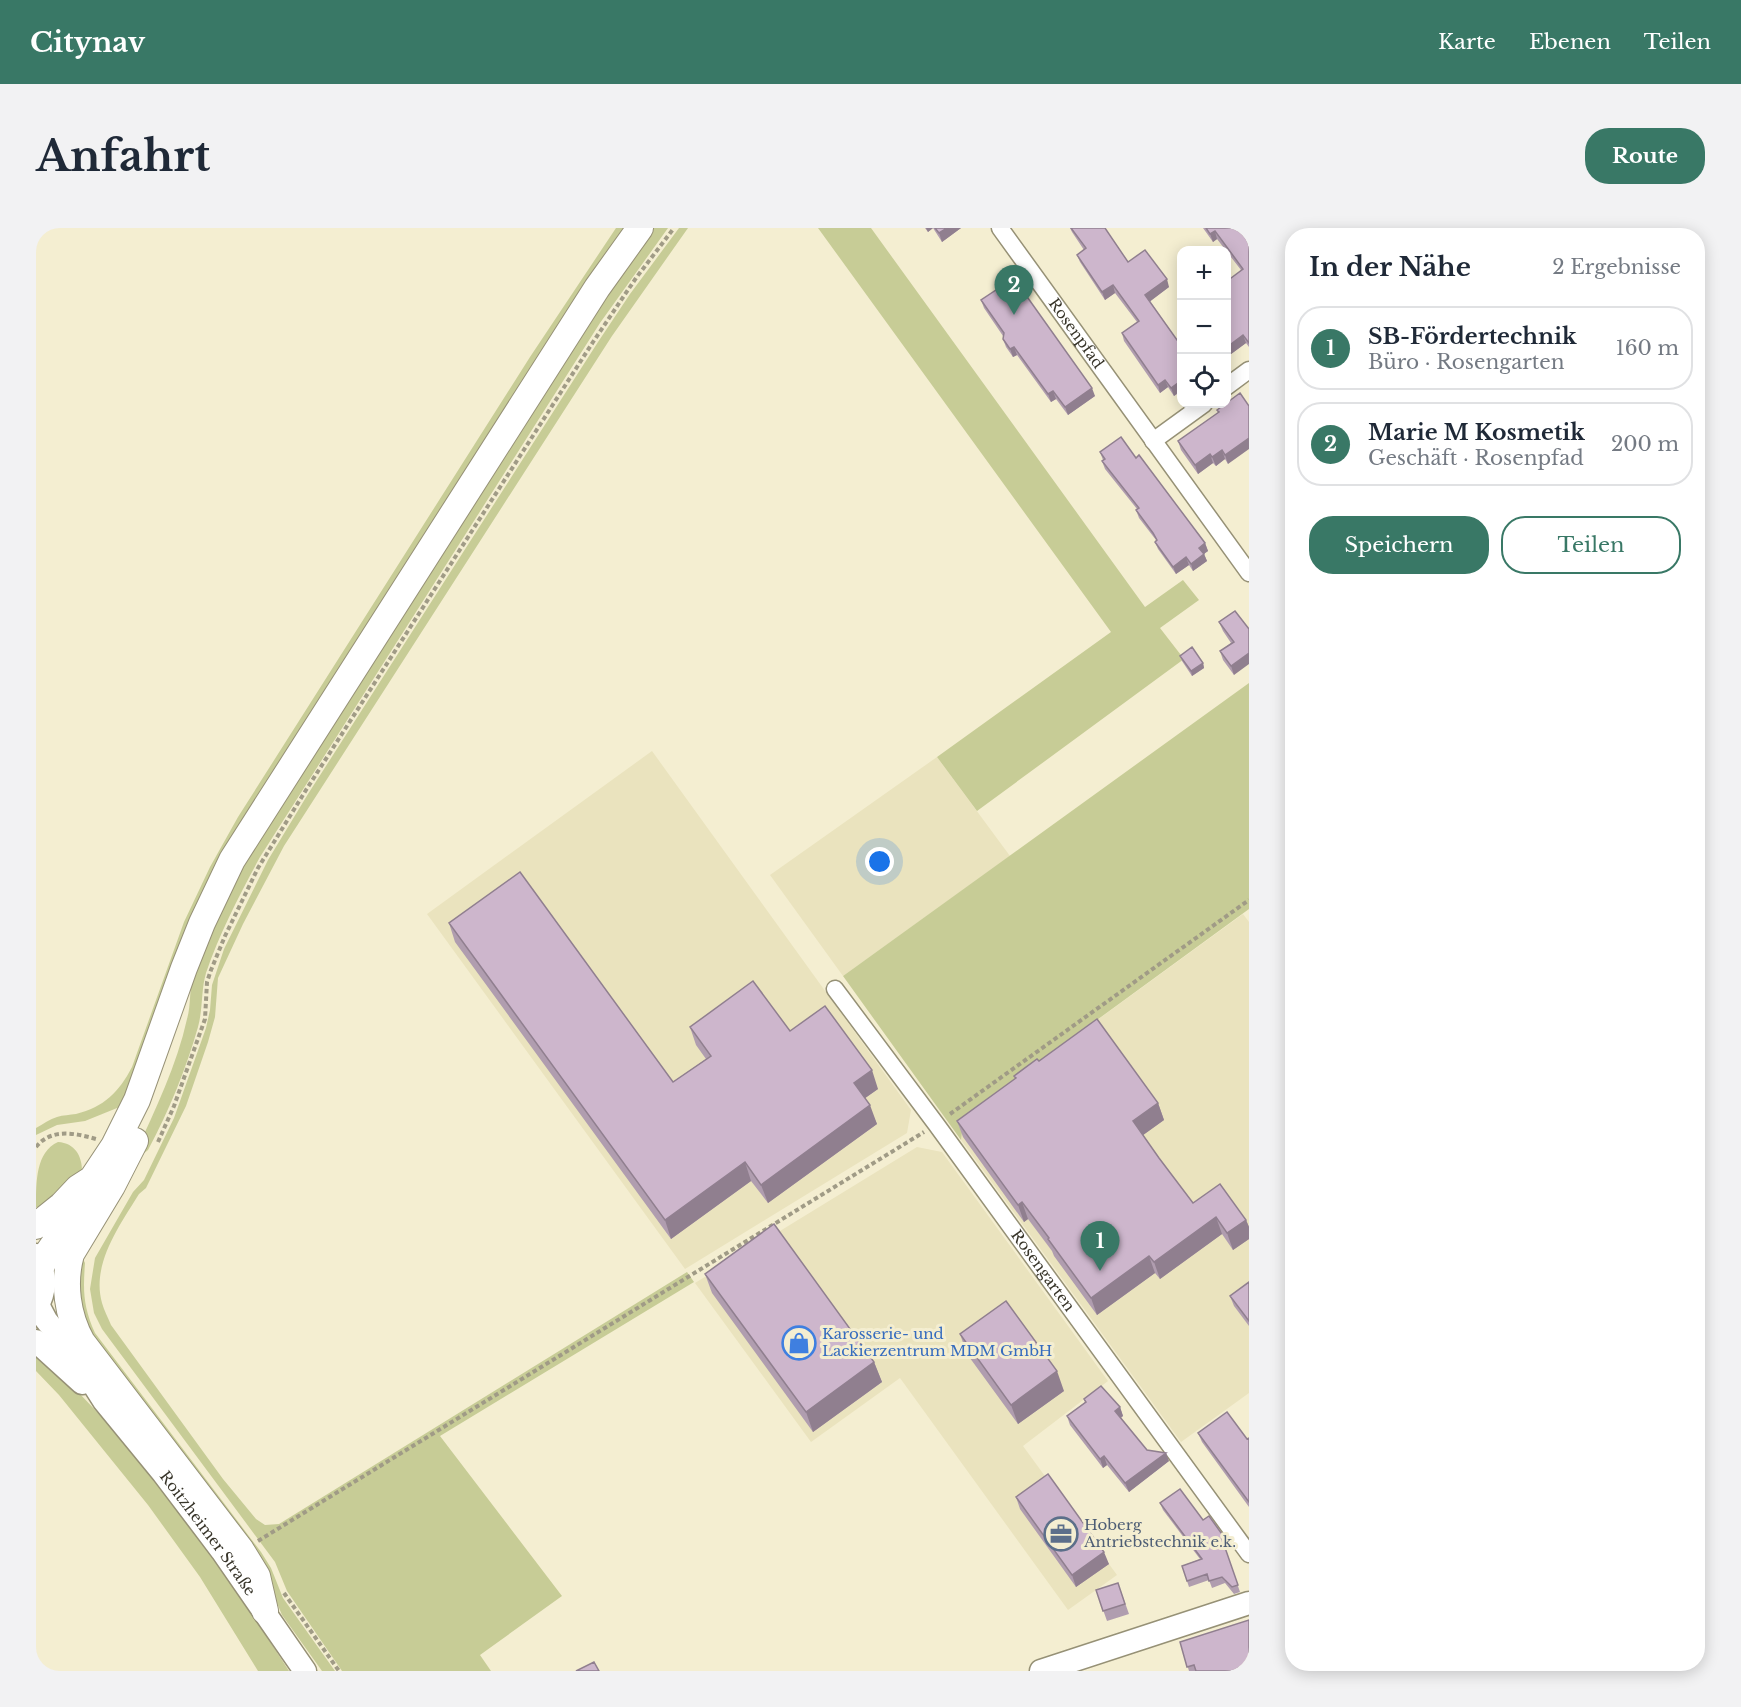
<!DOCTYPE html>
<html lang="de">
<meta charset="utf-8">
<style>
body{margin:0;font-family:"Libre Baskerville",serif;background:#f2f2f3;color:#1f2937}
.controls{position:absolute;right:18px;top:18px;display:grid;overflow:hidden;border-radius:12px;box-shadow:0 3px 15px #0003}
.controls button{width:54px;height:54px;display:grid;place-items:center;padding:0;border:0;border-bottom:2px solid #e0e1e3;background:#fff;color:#1f2937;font:30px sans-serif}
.you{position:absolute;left:844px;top:634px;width:21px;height:21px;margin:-15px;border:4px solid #fff;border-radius:50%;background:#1a73e8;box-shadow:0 0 0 9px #1a73e833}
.badge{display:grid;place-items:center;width:39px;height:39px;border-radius:50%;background:#397866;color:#fff;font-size:20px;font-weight:700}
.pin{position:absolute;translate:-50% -50px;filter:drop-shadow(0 2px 3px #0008)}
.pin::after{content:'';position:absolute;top:32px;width:21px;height:18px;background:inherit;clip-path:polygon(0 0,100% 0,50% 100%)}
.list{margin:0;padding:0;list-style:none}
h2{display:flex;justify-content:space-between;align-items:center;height:78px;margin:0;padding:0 24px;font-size:26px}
h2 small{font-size:20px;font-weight:400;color:#747a83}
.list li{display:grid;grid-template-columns:39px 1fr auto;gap:18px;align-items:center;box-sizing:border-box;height:84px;margin:0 12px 12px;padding:0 12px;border:2px solid #e0e1e3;border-radius:24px}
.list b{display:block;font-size:22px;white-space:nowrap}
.list p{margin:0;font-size:20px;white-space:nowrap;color:#747a83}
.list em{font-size:20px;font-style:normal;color:#747a83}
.actions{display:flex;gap:12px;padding:18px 24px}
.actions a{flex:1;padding:14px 0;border:2px solid #397866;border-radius:24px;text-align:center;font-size:21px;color:#397866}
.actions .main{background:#397866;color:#fff}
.icon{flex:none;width:33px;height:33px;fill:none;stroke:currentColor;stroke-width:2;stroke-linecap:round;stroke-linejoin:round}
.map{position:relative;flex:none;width:1213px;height:1443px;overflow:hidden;border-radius:24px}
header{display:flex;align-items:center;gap:36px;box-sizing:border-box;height:84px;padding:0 30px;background:#397866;color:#fff}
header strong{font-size:28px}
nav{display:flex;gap:33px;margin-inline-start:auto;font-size:21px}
.intro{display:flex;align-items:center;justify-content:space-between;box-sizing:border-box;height:144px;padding:0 36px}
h1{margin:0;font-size:42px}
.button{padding:15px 27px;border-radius:24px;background:#397866;color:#fff;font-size:21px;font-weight:700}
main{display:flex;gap:36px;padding:0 36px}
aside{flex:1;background:#fff;border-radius:24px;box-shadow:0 3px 15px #0003}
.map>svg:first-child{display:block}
.built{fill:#eae3be}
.green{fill:#c7cc96}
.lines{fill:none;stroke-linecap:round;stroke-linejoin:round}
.street-casing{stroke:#969176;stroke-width:19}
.secondary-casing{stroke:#969176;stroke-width:25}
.primary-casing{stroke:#969176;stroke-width:28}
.path{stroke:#a09b86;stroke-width:4;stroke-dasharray:4.5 3;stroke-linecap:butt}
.street{stroke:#fff;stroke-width:16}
.secondary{stroke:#fff;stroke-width:22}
.primary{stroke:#fff;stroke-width:26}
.wall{fill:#b09daf}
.shaded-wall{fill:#907f8f}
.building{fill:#cdb6cc;stroke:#907f8f;stroke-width:1.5}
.labels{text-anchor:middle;stroke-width:6;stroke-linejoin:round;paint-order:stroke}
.street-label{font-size:15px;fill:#38352a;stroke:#f4eed1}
.shop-label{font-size:15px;fill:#366cbe;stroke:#f4eed1;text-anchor:start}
.service-label{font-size:15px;fill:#4e5e75;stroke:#f4eed1;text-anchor:start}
</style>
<header>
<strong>Citynav</strong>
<nav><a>Karte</a><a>Ebenen</a><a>Teilen</a></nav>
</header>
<div class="intro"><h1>Anfahrt</h1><a class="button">Route</a></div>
<main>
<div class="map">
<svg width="1213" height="1443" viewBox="0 0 1213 1443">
<rect width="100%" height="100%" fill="#f4eed1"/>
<path class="built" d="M616,523L875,882L871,905L649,1041L391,686Z
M901,529L974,628L807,748L734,647Z
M1207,686L1213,694V1165L1145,1214L925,912L928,889Z
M881,919L906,924L1072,1153L987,1218L1081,1347L1032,1382L864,1150L775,1214L659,1055Z"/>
<path class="green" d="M580,0H591L220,572L86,878L49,893L21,897L0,907V900C7,896 14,891 21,889C27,887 34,887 40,886C68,879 83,864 96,839L148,694L174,639L202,589L494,129Z
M618,0H632L564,95L224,629C204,666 184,704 170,745C165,762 167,781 162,799C150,841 133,883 112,922L107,926L100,924C119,882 141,837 151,791C155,778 153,763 157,750C169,709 191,671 209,632L555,88Z
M643,0H652L576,108L248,618L207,696L182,750L179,789L172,814L150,878L110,960L103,966C84,997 55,1036 66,1075C68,1082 72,1090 75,1097L187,1251L220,1291L229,1297L243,1296L651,1044L658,1054L404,1208L526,1368L444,1427L455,1443H306L251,1363L239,1334L66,1101L58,1085L54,1061L59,1030L97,964L108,952L138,890L170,800L174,782L176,757L188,721L232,632L272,566L562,114L594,66Z
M782,0H835L1109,379L1147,352L1163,372L1124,400L1148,431L941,583L901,529L1075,404Z
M1213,455V681L928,889L925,912L807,748Z
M22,914C40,915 47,930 46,946L6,981L0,979C0,953 0,924 22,914Z
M43,1029L47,1031L49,1035C47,1063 47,1078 59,1105L225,1324L235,1340L247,1370L299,1443H286L246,1387L231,1351L44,1090Z
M0,1122C36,1157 71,1193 103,1231C158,1298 206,1370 253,1443H222L164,1349L112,1277L23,1167L0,1143Z"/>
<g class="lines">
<defs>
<g id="street">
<path id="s1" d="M964,0L1213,345"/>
<path d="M1190,159L1213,142"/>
<path d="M1117,213L1168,176"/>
<path id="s2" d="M799,761L900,896L1213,1326"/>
</g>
<g id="secondary">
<path d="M0,1027C10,1044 11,1063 0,1080"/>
<path id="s3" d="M2,1077L10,1092L42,1132L68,1173L127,1245L186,1323L269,1443"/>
<path d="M0,1113L46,1155"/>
<path d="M1005,1443L1213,1375"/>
</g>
<path id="primary" d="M99,913L76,958L35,1026C27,1055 31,1087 46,1114L205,1322L221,1348L229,1383
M0,998L26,977L42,960L56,951L78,918L101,872L148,740L166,695L196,632L561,60L604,0
M6,1037L13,1023L46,976"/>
</defs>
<use href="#street" class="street-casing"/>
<use href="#secondary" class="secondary-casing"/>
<use href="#primary" class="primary-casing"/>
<path class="path" d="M914,886L1213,672
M122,914L138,878L169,791L171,754L175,742L189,708L222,640L270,562L557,114L600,50L638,0
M0,919C15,900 39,905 60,911
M222,1313L888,904
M248,1365L303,1443"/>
<use href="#street" class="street"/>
<use href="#secondary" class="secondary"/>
<use href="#primary" class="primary"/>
</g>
<path class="wall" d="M889,0H925L906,14L897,0L892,4Z
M1034,0H1069L1092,34L1133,59L1114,73L1141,112L1146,109V163L1138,168L1132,159L1124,165L1088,113L1086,105L1101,94L1079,65L1069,72L1044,34L1041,27L1048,22L1036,4Z
M1167,0H1213V119L1210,115L1191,129L1205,42L1181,11L1177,14Z
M945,72L1059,168L1032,187L1020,171L1015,174L981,127L977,129L970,119L967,111V108L948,80Z
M1189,176L1192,236L1189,231L1180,238L1177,235L1162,246L1145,222L1142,213L1182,185L1181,182Z
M1064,224L1100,230L1169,315L1172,323L1168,326L1171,333L1157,343L1153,337L1140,346L1122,321L1119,314L1120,312L1103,290L1100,282L1101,281L1069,241L1066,233L1067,232Z
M1199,383L1198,447L1187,432L1184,423L1195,415L1187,403L1183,394Z
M1144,428L1167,435L1168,440L1156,448L1146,433Z
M413,695L637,854L670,831L660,817L654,799L754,803L842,861L829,870L841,896L732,975L715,953L635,1011L419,714Z
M1003,833L1122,875L1128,892L1107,907L1123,930L1157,975L1210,992L1213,999V1011L1197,1022L1186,1006L1124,1051L1119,1045L1061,1087L1018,1028L1016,1023L992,991L988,994L927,909L921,893L979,851L978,848Z
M669,1046L838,1134L846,1154L777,1204L676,1065Z
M1213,1054V1098L1198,1078L1194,1068Z
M924,1106L1028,1163L982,1196L931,1126Z
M1048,1171L1084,1179L1087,1188L1085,1190L1111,1222L1133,1233L1093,1264L1071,1237L1067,1240L1034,1197L1031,1188L1049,1174Z
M1162,1205L1211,1211L1213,1210V1279L1166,1214Z
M980,1269L1073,1336L1040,1359L984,1281Z
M1124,1275L1167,1292L1190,1315L1188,1317L1204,1364L1198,1366L1189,1355L1176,1360L1173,1352L1153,1359L1146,1338L1164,1331L1127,1282Z
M1082,1355L1093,1386L1071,1393L1060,1362Z
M1144,1414L1213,1443H1153Z"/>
<path class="shaded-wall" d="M890,0H897L892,4Z
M911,0H925L906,14L903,5Z
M1179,3L1181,11L1177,14L1174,6Z
M1131,51L1133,59L1112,75L1109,67Z
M1077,57L1079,65L1069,72L1066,64Z
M1207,107L1210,115L1191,129V119Z
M978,119L981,127L977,129L974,121Z
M1129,152L1132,159L1124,165L1122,157Z
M1142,155L1145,162L1138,168L1135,160Z
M1056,160L1059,168L1032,187L1029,179Z
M1017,163L1020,171L1015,174L1012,166Z
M1213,210V221L1192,236L1189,227Z
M1186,222L1189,231L1180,238L1176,229Z
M1174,226L1177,235L1162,246L1159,237Z
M1169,315L1172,323L1166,327L1163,320Z
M1168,326L1171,333L1157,343L1155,336Z
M1150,329L1153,337L1140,346L1137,339Z
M1213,425V436L1198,447L1195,438Z
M1167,435L1168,440L1156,448L1155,443Z
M836,842L842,861L825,873L818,855Z
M1122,875L1128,892L1103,910L1097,893Z
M834,877L841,896L732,975L725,957Z
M709,934L715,953L635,1011L629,992Z
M986,974L992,991L988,994L982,977Z
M1180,989L1186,1006L1124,1051L1118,1034Z
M1210,992L1213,999V1011L1197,1022L1191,1005Z
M1113,1028L1119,1045L1061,1087L1055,1070Z
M838,1134L846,1154L777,1204L770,1184Z
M1021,1143L1028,1163L982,1196L975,1177Z
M1084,1179L1087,1188L1082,1191L1079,1183Z
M1130,1225L1133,1233L1093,1264L1089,1255Z
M1068,1228L1071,1237L1067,1240L1064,1231Z
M1188,1309L1190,1315L1188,1317L1204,1364L1186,1311Z
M1068,1324L1073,1336L1040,1359L1036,1347Z"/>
<path class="building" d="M899,0H911L903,5Z
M1035,0H1069L1092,34L1109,22L1131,51L1109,67L1141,112L1146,109V159L1142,155L1135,160L1129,152L1122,157L1086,105L1103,93L1077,57L1066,64L1041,27L1050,20Z
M1170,0H1213V115L1207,107L1191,119V53L1207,41L1179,3L1174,6Z
M982,56L1056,160L1029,179L1017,163L1012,166L978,119L974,121L967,111L968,105L945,72L963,60L967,67Z
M1204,165L1213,178V210L1189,227L1186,222L1176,229L1174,226L1159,237L1142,213L1183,184L1181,182Z
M1085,209L1100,230L1103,227L1169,315L1163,320L1168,326L1155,336L1150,329L1137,339L1119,314L1121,312L1117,305L1100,282L1103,280L1066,233L1069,231L1064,224Z
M1199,383L1213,401V425L1195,438L1184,423L1198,414L1183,394Z
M1156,419L1167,435L1155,443L1144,428Z
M484,644L637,854L675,828L654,799L717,753L754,803L789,778L836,842L818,855L834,877L725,957L709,934L629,992L413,695Z
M1061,791L1122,875L1097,893L1123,930L1157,975L1184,956L1210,992L1191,1005L1180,989L1118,1034L1113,1028L1055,1070L1012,1011L1013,1010L986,974L982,977L921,893L980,850L978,848L1001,831L1003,833Z
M738,996L838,1134L770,1184L669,1046Z
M1213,1054V1093L1194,1068Z
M970,1073L1021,1143L975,1177L924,1106Z
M1065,1158L1084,1179L1079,1183L1111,1222L1130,1225L1089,1255L1068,1228L1064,1231L1031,1188L1050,1174L1048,1171Z
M1191,1184L1211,1211L1213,1210V1274L1162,1205Z
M1012,1246L1068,1324L1036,1347L980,1269Z
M1144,1261L1167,1292L1173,1288L1188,1309L1186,1311L1202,1357L1196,1359L1186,1349L1173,1353L1171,1346L1151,1353L1146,1338L1166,1331L1124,1275Z
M1082,1355L1089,1376L1067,1383L1060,1362Z
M1213,1392V1443H1160L1158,1437L1151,1439L1144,1414Z
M558,1434L563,1443H540Z"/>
<defs>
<symbol id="shop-ring" viewBox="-11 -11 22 22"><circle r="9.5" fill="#f4eed1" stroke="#3f7fe0" stroke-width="1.5"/><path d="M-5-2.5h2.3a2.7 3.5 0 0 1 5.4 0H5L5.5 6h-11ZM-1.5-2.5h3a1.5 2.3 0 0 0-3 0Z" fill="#3f7fe0"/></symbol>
<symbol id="office-ring" viewBox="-11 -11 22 22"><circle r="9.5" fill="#f4eed1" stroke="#5c6f8a" stroke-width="1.5"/><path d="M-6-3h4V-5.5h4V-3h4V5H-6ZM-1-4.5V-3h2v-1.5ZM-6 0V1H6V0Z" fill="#5c6f8a"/></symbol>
</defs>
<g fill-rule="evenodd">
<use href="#shop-ring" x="744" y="1096" width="38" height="38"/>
<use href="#office-ring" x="1006" y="1287" width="38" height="38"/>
</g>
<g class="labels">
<g class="street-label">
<text dy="5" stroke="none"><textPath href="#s1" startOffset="130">Rosenpfad</textPath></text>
<text dy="5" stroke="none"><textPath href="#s2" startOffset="350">Rosengarten</textPath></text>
<text dy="5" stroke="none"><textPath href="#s3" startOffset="285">Roitzheimer Straße</textPath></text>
</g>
<g class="shop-label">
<text x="786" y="1111">Karosserie- und<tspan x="786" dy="17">Lackierzentrum MDM GmbH</tspan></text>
</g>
<g class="service-label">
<text x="1048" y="1302">Hoberg<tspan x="1048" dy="17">Antriebstechnik e.k.</tspan></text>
</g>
</g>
</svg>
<div class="controls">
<button>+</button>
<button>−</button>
<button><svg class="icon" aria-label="locate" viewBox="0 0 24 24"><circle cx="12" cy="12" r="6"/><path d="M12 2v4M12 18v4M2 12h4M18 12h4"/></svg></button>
</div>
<div class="you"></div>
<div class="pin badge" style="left:1064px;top:1043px">1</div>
<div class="pin badge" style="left:978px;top:87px">2</div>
</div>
<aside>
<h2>In der Nähe<small>2 Ergebnisse</small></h2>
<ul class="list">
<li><span class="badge">1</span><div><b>SB-Fördertechnik</b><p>Büro · Rosengarten</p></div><em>160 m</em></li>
<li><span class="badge">2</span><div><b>Marie M Kosmetik</b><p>Geschäft · Rosenpfad</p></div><em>200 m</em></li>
</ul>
<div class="actions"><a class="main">Speichern</a><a>Teilen</a></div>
</aside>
</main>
